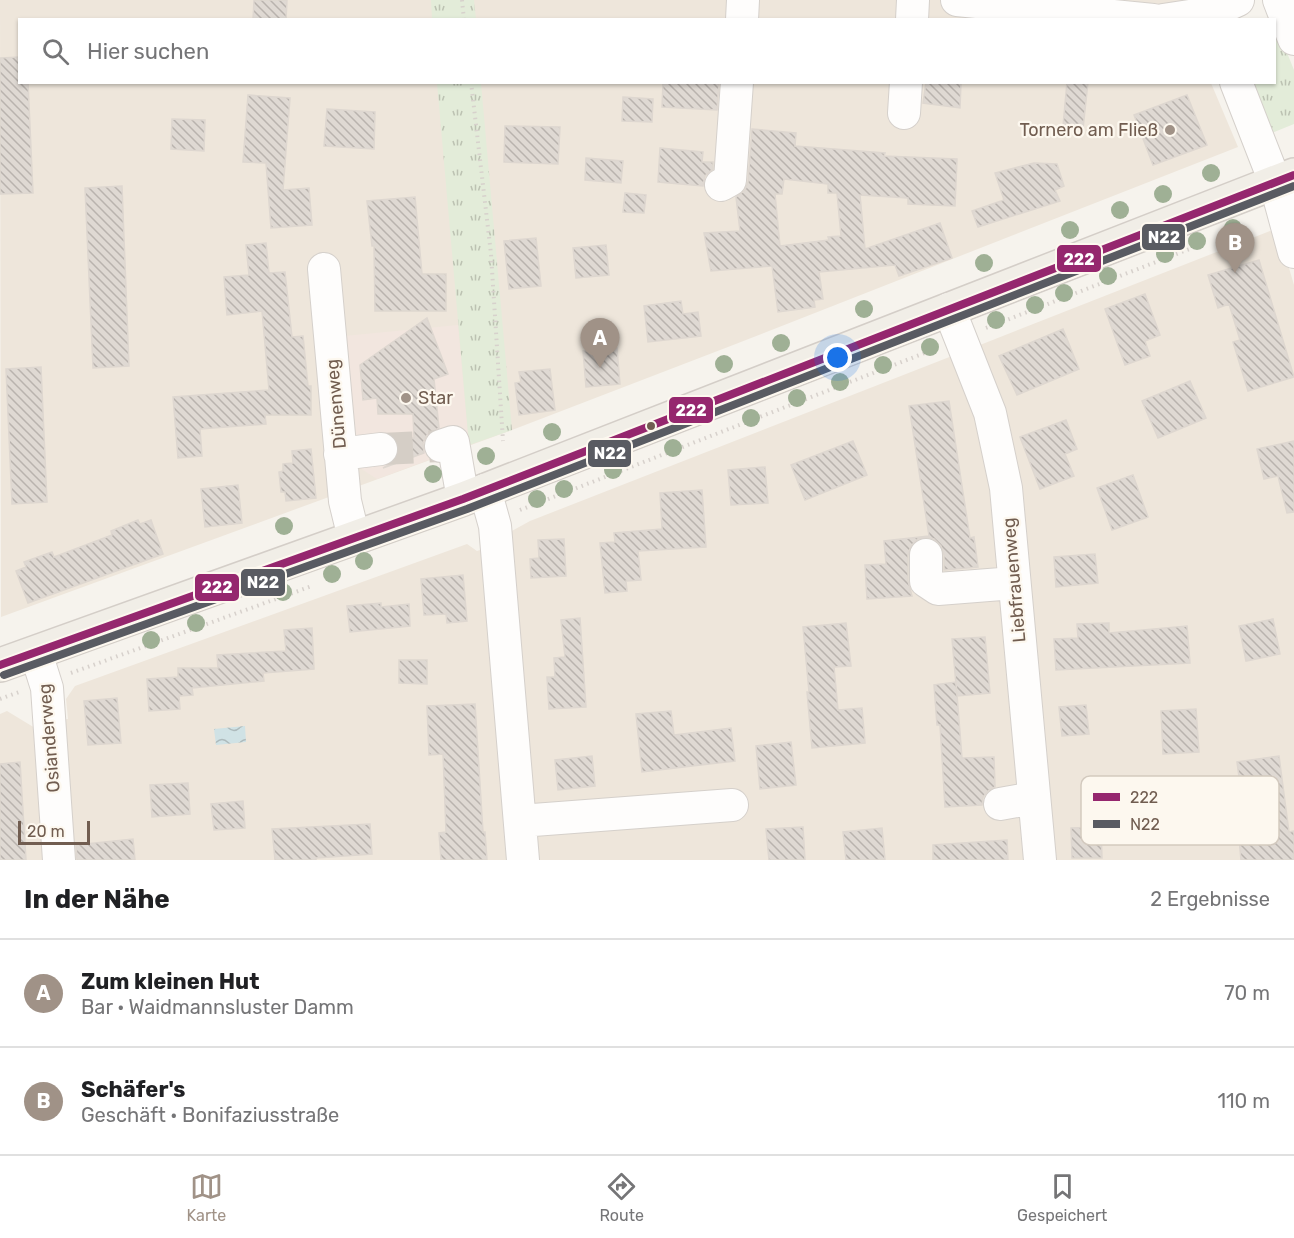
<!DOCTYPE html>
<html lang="de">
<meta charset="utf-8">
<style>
body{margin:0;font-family:Rubik,sans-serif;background:#f6f6f6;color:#202124}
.scale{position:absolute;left:18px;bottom:15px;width:72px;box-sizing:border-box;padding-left:6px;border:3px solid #715d50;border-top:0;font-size:16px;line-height:21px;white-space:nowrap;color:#715d50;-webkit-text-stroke:4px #fdf8ef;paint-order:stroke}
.you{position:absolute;left:838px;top:358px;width:21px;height:21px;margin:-15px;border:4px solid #fff;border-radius:50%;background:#1a73e8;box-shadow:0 0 0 9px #1a73e833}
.badge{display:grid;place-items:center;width:39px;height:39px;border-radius:50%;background:#a09287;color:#fff;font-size:20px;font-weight:700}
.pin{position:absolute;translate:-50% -50px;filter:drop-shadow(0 2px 3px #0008)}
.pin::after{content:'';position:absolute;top:32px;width:21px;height:18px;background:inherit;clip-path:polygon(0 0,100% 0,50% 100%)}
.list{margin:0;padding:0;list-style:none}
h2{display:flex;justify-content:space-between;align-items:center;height:78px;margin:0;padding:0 24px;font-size:26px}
h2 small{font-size:20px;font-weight:400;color:#757577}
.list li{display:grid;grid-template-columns:39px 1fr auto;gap:18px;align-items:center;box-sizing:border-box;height:108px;padding:0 24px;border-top:2px solid #e0e0e0}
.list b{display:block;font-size:22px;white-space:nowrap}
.list p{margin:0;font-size:20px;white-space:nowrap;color:#757577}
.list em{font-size:20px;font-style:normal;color:#757577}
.icon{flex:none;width:33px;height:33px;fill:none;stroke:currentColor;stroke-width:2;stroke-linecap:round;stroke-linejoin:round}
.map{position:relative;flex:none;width:1294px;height:860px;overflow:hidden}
.search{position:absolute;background:#fff;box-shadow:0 2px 4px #0004;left:18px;right:18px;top:18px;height:66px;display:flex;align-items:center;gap:15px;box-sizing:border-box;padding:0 21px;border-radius:0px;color:#757577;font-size:22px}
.sheet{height:294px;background:#fff}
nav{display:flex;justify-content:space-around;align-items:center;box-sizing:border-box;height:84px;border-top:2px solid #e0e0e0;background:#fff;font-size:16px;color:#757577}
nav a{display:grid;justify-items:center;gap:3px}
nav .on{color:#a09287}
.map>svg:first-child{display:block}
.residential{fill:#eee6db}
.commercial{fill:#f2e6df}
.park{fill:url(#park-tufts)}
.water{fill:url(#water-waves)}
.building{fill:url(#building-back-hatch);stroke:#ded7d0;stroke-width:1.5;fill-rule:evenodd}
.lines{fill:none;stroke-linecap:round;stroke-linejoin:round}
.minor-tunnel{stroke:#d5cec6;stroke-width:32;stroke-dasharray:32 16;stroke-linecap:butt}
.minor-casing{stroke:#d5d0cb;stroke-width:34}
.major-casing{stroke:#d4cec8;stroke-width:36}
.path{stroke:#d7d1cc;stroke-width:4;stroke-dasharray:1.5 4.5;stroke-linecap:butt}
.minor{stroke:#fefdfc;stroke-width:32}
.major{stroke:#f1eee7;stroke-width:33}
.bus-1-casing{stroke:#fdf8ef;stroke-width:12}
.bus-2-casing{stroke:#fdf8ef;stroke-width:12}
.bus-1{stroke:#95276e;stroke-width:8}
.bus-2{stroke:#595b62;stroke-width:8}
.tree{fill:#9fb095}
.poi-dot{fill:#a09287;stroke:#fdf8ef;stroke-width:2}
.bus-dot{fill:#715d50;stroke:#fdf8ef;stroke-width:2}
.labels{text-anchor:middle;stroke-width:4.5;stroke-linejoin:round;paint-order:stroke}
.poi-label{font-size:18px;fill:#715d50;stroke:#fdf8ef;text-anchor:end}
.street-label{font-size:18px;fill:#715d50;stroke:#fdf8ef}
.key{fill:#fdf8ef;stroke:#d3cabf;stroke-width:1.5}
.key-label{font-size:16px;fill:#715d50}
.line-badge{stroke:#fdf8ef;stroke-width:2}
.badge-label{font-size:16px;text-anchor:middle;font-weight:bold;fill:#fff}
</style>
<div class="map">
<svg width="1294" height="860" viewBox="0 0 1294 860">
<defs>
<pattern id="park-tufts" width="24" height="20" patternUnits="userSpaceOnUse" patternTransform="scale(1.5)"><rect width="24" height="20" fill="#e3ecd9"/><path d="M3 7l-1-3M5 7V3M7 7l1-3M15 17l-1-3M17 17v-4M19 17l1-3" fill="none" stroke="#bcc2b2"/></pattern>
<pattern id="water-waves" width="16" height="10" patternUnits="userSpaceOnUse" patternTransform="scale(1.5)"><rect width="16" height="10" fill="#d0e2e5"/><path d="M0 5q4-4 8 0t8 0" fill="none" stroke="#adbabc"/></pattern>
<pattern id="building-back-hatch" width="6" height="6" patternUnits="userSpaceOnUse" patternTransform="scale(1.5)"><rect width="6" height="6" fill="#dfd9d3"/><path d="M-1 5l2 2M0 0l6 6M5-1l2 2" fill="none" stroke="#b9b3ae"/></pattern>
</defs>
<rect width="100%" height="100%" fill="#f6f3ed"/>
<path class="residential" d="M0,0H1184L1187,19L20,20V82L1211,83L1238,147L728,347L512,430L1,617Z
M1270,231L1279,234L1294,285V860H1050L999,413L980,345Z
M952,356L969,386L995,488L1033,860H538L510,532L530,521Z
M467,544L477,551L489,547L513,860H68L58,720L68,719L66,699L75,686Z
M7,711L35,728L45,860H0V714Z"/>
<path class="commercial" d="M458,325L469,445L377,479L355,465L344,336Z"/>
<path class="park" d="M431,0H474L476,19H432Z
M1275,23L1294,70V124L1267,135L1247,83L1274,82Z
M437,83H481L512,430L469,445Z"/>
<path class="water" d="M245,726L246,742L216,745L214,729Z"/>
<path class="building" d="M254,0H287L286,20H253Z
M20,57V82H28L33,193L0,194V58Z
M663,82H719L717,110L662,107Z
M926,82H961L960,108L923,103Z
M1067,82H1088L1083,129L1063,126Z
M248,95L290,98L283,190L309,188L312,225L271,228L266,163L243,162Z
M1187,95L1207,145L1153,165L1134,115Z
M623,97L653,99L652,122L622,121Z
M327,109L375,112L374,149L324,146Z
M172,119L205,120L204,151L171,149Z
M505,126L560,127L558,164L504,162Z
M752,129L796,133L795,146L885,153L884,156L957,159L955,206L908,204V198L860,195L865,249L940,223L952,258L899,276L895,265L819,272L823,299L814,300L815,307L778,312L772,266L711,271L704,233L740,231L736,197L745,190L748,182ZM784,179L828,184V193H837L841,236L828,237L829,240L780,246L775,194H782Z
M660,148L703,152L702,162H713V169L705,176L703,186L658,182Z
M586,158L623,161L621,183L585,180Z
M1034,163L1057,164L1064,186L1055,190L1060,201L978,227L972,211L1004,200L995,173Z
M122,186L129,366L93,368L85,188Z
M625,193L646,195L644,213L623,212Z
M415,197L422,274H446V311H375L374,246H372L367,201Z
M536,238L541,286L509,289L504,241Z
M266,243L269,273L285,272L292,337L303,336L308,386H311V415H265L266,424L200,429L202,456L178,458L173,397L269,390L262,311L227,315L224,277L249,275L246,245Z
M606,245L609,275L576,278L573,248Z
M1259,260L1294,377L1248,391L1233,342L1240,340L1229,304L1218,308L1208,275Z
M1145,294L1160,335L1145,341L1150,356L1125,365L1105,309Z
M681,301L683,314L698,312L701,336L648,342L644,306Z
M427,318L448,374L434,379L439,428L427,435L423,443L424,453L383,468L392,463L397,457L399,447L396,440L414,438L413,414H378L377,398L363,400L360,365Z
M1063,329L1079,369L1017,395L999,356Z
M617,348L620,384L586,387L583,351Z
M41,367L47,502L12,504L6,369Z
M550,369L555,410L519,415L515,383L521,382L519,372Z
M1190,381L1206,418L1158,438L1142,401Z
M949,401L970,538L974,537L978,567L944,570V555L941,546L934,539L927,537L918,539L911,546L908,555V581L912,596L867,599L865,565L886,564L884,541L929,536L909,406Z
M1066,420L1077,449L1065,454L1074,476L1040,489L1020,437Z
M853,441L867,475L805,500L791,465Z
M1294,441V512L1287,513L1278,476L1264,479L1257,449Z
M311,449L316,498L286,501L285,492H281L279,472L283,471V464L293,463L292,451Z
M765,467L768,503L731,505L728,470Z
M1133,475L1148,517L1112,530L1097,488Z
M238,485L242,523L205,527L201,489Z
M702,490L706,547L638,551L641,580L626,581L627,591L605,593L600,543L615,542L614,533L662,529L660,493Z
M138,520L140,524L151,520L163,554L28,603L16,571L26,567L24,562L52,552L54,557L112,535L111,531Z
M564,539L566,576L531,578L530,559L539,558L538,540Z
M1095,554L1098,583L1056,587L1054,557Z
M463,575L467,621L447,623L446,614L424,615L421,579Z
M381,603V607L409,604L410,626L350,632L347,606Z
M580,618L586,707L549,709L547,677H555L554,658L565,657L561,620Z
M1273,619L1280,654L1246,661L1239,626Z
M846,623L851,666L834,667L838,710L862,708L865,743L812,748L807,692H809L803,627Z
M1109,623V633L1187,626L1190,663L1056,670L1054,639L1078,638L1077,624Z
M312,628L314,669L263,673L264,681L192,688L193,695L179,696L180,709L149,711L147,679L178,677V668H218L217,655L286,651L284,630Z
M985,637L990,693L957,696L952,639Z
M399,660H427V684L399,683Z
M956,682L962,758L994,757L995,787L988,791L983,797L982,805L945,807L940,725H937L934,685Z
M117,698L121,743L88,745L84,701Z
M475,704L483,832H485L487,860H441L439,833L446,832L443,754L429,755L427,706Z
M1086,705L1089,734L1062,736L1059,707Z
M1196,709L1199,752L1163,754L1161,711Z
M671,711L674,735L731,728L735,761L642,772L636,714Z
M791,742L796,785L760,789L756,746Z
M592,756L595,786L558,790L555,760Z
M1279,756L1289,832L1294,831V860H1241L1239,838L1247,837L1237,762Z
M20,762L26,860H0V764Z
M188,783L190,814L152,817L150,785Z
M243,801L245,828L214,830L211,804Z
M370,824L372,854L316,858V860H275L272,829Z
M803,827L805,860H769L766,829Z
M1101,827L1102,858H1072L1071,828Z
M882,828L885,860H846L843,832Z
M133,839L135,860H77L76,845Z
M1007,840L1008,860H933V845Z"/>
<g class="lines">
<path class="minor-tunnel" d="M381,449L441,446"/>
<defs>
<path id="minor" d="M957,0L1153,20
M1279,0L1294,39
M742,20L743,0
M912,20L913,0
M1163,20L1210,13L1238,0
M1236,82L1275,182L1294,252
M904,113L906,82
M721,185L730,180L737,82
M324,269L345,501L354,538
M949,309L990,413L1006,488L1040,860
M441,446L453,442L463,499
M340,454L381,449
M485,490L495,526L523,860
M926,555V581L938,589L1014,583
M36,653L47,688L59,860
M1000,804L1034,798
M520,821L732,805"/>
<path id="major" d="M0,665L463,499L1294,175"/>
</defs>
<use href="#minor" class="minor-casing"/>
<use href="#major" class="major-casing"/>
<path class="path" d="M462,0L464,20
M471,82L491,254L503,441
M986,328L1192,248
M520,510L935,349
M71,673L312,586
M0,699L19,692"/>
<use href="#minor" class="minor"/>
<use href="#major" class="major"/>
<defs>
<path id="bus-1" d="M0,665L463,499L1294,175"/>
<path id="bus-2" d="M4,675L467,509L1294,186"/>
</defs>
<use href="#bus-1" class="bus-1-casing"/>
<use href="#bus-2" class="bus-2-casing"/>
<use href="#bus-1" class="bus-1"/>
<use href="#bus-2" class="bus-2"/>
</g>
<g class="tree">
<circle cx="1211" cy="173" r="9"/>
<circle cx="1163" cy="194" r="9"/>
<circle cx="1120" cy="210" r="9"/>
<circle cx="1233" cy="228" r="9"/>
<circle cx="1070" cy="230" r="9"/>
<circle cx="1197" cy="241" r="9"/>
<circle cx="1165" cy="254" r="9"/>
<circle cx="984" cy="263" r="9"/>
<circle cx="1108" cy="276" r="9"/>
<circle cx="1064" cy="293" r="9"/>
<circle cx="1035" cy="305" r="9"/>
<circle cx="864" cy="309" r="9"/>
<circle cx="996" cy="320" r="9"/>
<circle cx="781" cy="343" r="9"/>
<circle cx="930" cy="347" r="9"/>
<circle cx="724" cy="364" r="9"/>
<circle cx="883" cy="365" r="9"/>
<circle cx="840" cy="382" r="9"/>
<circle cx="797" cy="398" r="9"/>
<circle cx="751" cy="418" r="9"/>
<circle cx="552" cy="432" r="9"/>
<circle cx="673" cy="448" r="9"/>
<circle cx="486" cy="456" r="9"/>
<circle cx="613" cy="470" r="9"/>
<circle cx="433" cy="474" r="9"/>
<circle cx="564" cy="489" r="9"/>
<circle cx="537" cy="499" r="9"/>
<circle cx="284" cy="526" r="9"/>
<circle cx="364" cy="561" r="9"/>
<circle cx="332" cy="574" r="9"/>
<circle cx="283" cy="592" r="9"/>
<circle cx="196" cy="623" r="9"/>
<circle cx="151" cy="640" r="9"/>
</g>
<g class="poi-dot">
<circle cx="1170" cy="130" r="6"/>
<circle cx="406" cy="398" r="6"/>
</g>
<circle class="bus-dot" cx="651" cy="426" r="5"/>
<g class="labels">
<g class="poi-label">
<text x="1158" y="136">Tornero am Fließ</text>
<text x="418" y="404" text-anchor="start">Star</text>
</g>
<g class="street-label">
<text transform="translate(336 404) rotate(-95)" y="6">Dünenweg</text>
<text transform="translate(1014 580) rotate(-95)" y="6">Liebfrauenweg</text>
<text transform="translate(49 738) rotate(-95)" y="6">Osianderweg</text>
</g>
</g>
<rect x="1081" y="776" width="198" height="69" rx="9" class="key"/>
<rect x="1093" y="793" width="27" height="8" fill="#95276e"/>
<rect x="1093" y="820" width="27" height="8" fill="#595b62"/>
<g class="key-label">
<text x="1130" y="803">222</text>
<text x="1130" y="830">N22</text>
</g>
<g class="line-badge">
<rect x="1141" y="223" width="45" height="28" rx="6" fill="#595b62"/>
<rect x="1056" y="244" width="46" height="29" rx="6" fill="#95276e"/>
<rect x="668" y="396" width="46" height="28" rx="6" fill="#95276e"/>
<rect x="587" y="439" width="45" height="29" rx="6" fill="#595b62"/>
<rect x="240" y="568" width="46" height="29" rx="6" fill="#595b62"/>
<rect x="194" y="573" width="46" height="29" rx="6" fill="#95276e"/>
</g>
<g class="badge-label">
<text x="1164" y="243">N22</text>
<text x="1079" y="265">222</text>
<text x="691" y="416">222</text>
<text x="610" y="459">N22</text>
<text x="263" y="588">N22</text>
<text x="217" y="593">222</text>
</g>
</svg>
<div class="scale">20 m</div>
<div class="you"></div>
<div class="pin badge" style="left:600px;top:368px">A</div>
<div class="pin badge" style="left:1235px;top:273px">B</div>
<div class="search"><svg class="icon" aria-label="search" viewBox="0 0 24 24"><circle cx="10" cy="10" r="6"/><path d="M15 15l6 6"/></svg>Hier suchen</div>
</div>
<section class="sheet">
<h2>In der Nähe<small>2 Ergebnisse</small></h2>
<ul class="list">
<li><span class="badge">A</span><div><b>Zum kleinen Hut</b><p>Bar · Waidmannsluster Damm</p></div><em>70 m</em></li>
<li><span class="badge">B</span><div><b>Schäfer's</b><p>Geschäft · Bonifaziusstraße</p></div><em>110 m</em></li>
</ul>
</section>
<nav>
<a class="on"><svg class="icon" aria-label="map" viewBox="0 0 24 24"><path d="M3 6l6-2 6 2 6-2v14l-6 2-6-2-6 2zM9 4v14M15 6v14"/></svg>Karte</a>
<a><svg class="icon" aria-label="directions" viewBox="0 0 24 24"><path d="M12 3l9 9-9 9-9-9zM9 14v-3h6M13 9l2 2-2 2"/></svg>Route</a>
<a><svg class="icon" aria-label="saved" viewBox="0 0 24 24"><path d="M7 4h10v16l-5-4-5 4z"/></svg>Gespeichert</a>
</nav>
